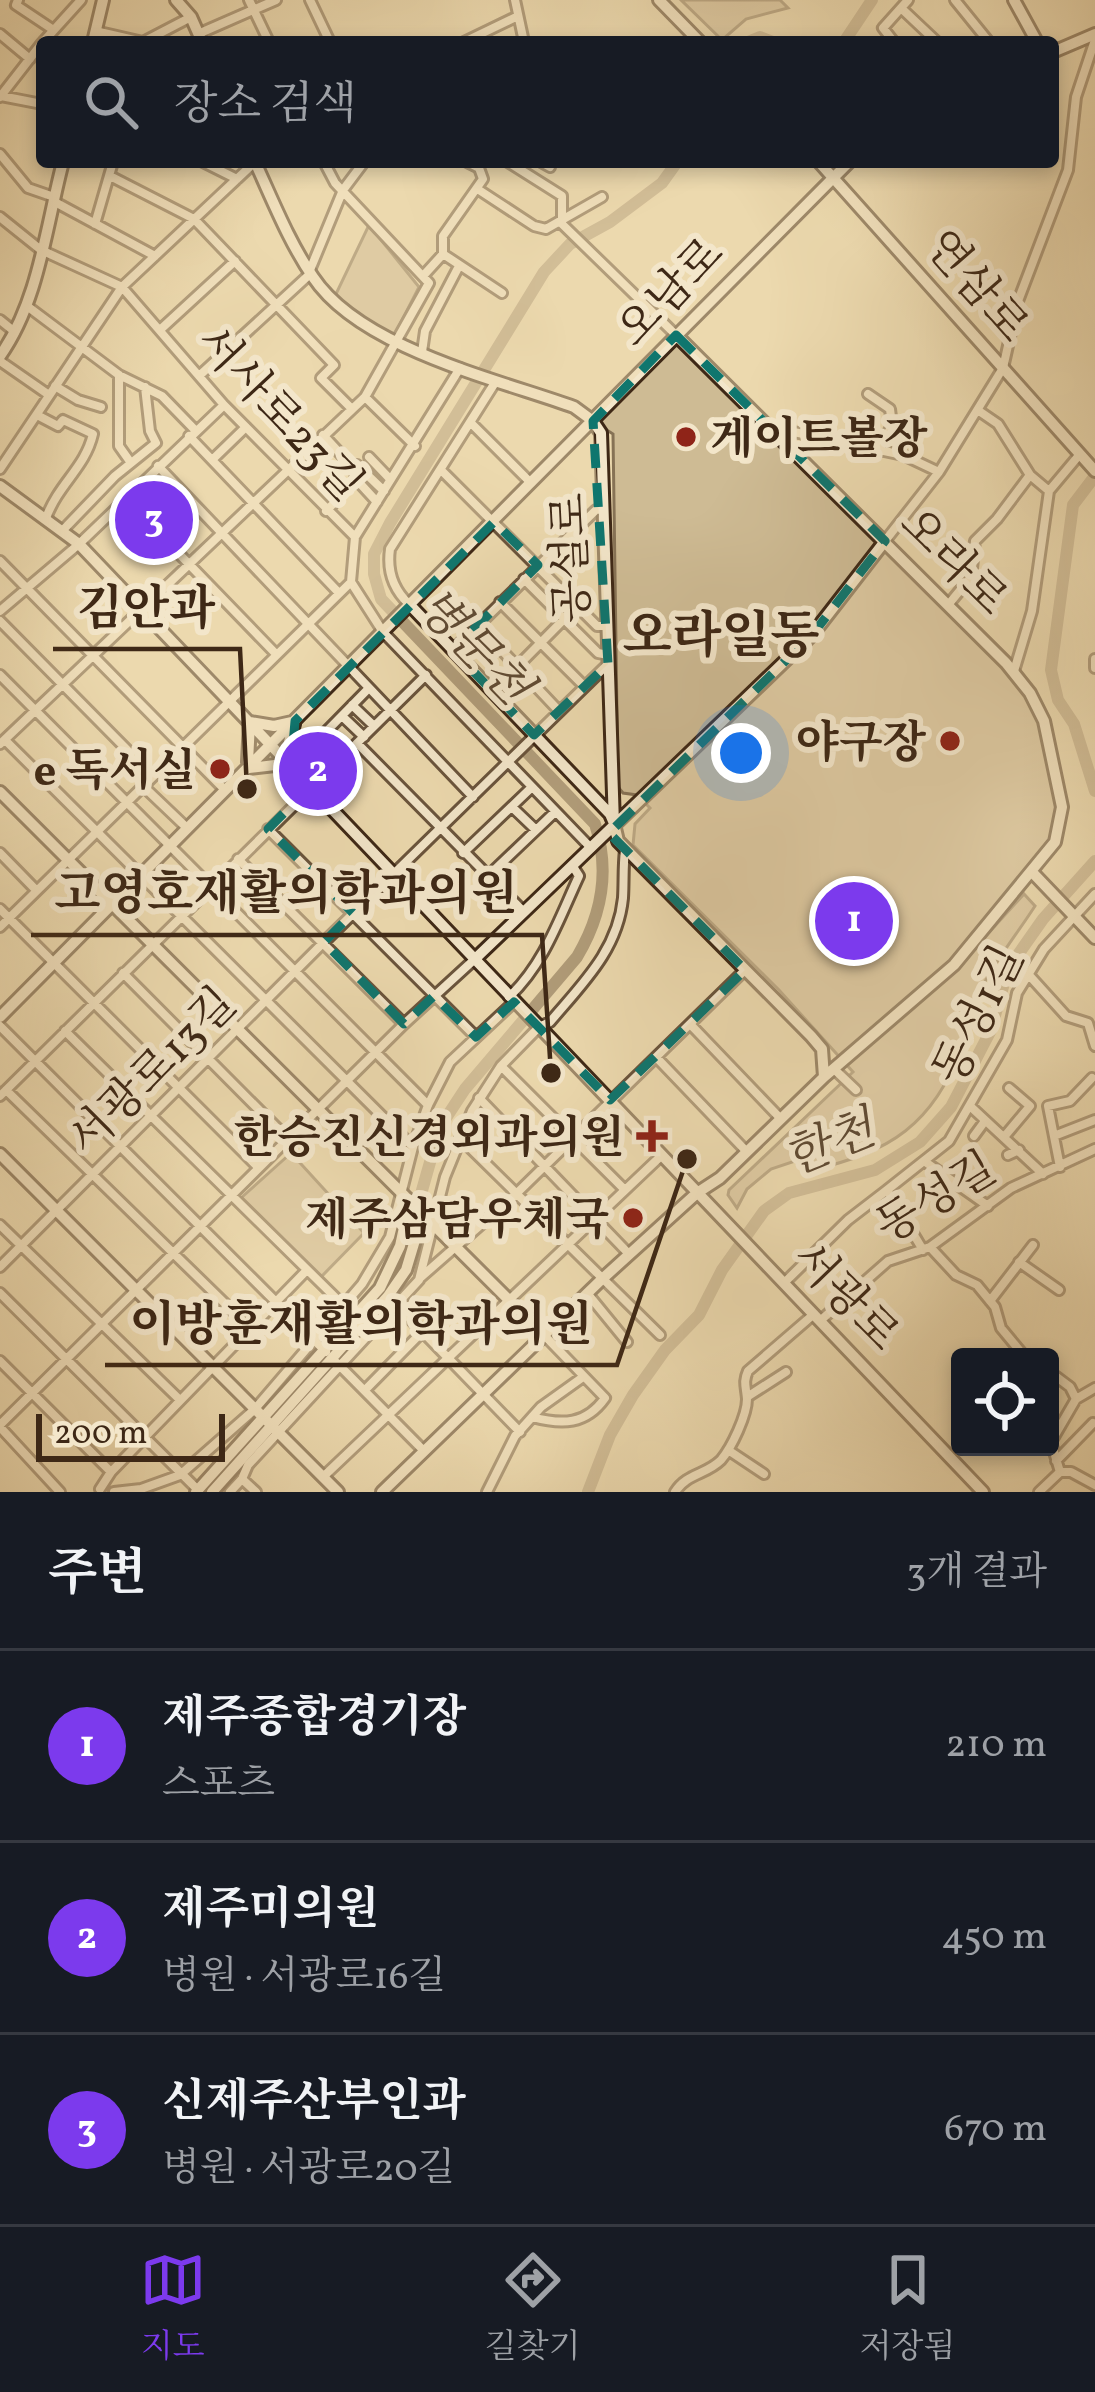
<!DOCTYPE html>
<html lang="ko">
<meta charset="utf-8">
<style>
body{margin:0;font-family:Vollkorn,"Noto Serif KR",serif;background:#20242c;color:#f1f3f6}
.controls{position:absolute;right:36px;bottom:36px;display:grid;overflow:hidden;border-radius:12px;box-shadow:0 6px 18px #0003}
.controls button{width:108px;height:108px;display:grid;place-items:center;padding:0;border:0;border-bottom:3px solid #363941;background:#171b24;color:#f1f3f6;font:60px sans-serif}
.scale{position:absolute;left:36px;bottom:30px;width:189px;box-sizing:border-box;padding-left:12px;border:6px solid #3e2816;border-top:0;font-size:33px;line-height:42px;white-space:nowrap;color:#3e2816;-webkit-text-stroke:9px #f3e6ca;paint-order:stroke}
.you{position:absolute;left:741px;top:753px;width:42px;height:42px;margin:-30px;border:9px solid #fff;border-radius:50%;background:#1a73e8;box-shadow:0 0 0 18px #1a73e833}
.badge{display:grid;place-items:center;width:78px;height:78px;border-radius:50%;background:#7c3aed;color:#fff;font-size:39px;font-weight:700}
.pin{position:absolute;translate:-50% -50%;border:6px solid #fff;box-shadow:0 3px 12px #0006}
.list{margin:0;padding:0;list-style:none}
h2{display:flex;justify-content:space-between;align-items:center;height:156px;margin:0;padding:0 48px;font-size:51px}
h2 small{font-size:39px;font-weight:400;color:#9ea1a6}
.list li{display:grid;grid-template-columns:78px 1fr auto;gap:36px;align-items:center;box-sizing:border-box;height:192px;padding:0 48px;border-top:3px solid #363941}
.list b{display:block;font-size:45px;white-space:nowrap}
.list p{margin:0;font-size:39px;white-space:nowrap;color:#9ea1a6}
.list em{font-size:39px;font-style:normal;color:#9ea1a6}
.icon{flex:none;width:66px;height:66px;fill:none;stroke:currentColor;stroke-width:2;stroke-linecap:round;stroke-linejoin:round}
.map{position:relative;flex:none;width:1095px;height:1492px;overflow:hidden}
.search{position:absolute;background:#171b24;box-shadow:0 6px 18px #0003;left:36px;right:36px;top:36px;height:132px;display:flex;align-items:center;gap:30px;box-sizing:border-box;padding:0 42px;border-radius:12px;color:#9ea1a6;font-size:45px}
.sheet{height:732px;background:#171b24}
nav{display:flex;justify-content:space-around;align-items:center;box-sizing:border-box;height:168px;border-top:3px solid #363941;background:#171b24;font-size:33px;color:#9ea1a6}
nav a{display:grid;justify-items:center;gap:6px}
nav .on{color:#7c3aed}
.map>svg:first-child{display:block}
.green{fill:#cebb94;stroke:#867255;stroke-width:3}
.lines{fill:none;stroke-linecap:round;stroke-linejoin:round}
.river{stroke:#b19d7a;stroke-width:12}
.street-casing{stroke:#6a543c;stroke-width:14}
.secondary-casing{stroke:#3e2816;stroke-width:16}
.street{stroke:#f3e6ca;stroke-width:8}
.secondary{stroke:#f3e6ca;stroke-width:10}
.marked{fill:none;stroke:#0f766e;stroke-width:9;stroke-dasharray:24 15;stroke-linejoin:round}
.poi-dot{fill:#8f2418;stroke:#f3e6ca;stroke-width:4.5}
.labels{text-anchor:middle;stroke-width:12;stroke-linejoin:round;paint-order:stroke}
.street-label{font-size:45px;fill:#3e2816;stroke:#f3e6ca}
.poi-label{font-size:45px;font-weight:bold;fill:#3e2816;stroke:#f3e6ca;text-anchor:end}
.water-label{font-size:48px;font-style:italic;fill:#604b34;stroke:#f3e6ca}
.quarter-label{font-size:51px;font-weight:bold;fill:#3e2816;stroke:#f3e6ca}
.leader{fill:none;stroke:#3e2816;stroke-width:4.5}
.callout-dot{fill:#3e2816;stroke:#f3e6ca;stroke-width:4.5}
.callout-label{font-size:48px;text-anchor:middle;font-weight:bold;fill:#3e2816;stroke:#f3e6ca;stroke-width:12;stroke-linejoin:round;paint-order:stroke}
</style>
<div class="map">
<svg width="1095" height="1492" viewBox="0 0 1095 1492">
<rect width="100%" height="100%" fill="#ecd9ae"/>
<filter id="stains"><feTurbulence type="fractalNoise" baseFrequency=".00167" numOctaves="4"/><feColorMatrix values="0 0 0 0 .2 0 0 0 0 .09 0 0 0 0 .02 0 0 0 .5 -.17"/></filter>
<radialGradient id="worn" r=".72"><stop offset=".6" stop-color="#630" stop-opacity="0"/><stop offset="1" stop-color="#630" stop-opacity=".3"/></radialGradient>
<path class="green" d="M681,0H780L788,8L746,19L722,40Z
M369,225L419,287L394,336L365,320L335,296Z
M676,335L1010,667L1044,721L1062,807L1055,842L955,970L1024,894L1035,906C1017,934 995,961 980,991C971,1007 970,1027 964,1044C931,1126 893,1151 809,1171L798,1160L771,1169L747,1189L737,1208L728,1195L729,1190L853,1072L779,990L633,845L635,824L650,808L637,795L623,793L618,787L613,434L593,421Z
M291,1153L364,1233L321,1277L241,1198Z"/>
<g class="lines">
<path class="river" d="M748,42L760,37L773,42
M844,42L872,0
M1095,476L1073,505L1051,670L1058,700L1074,724L1095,791
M419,1201L440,1127L465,1089L577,957C602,915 610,870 595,824L381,599L374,574V554L390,523L544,272L570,244L610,222L662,183L677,162
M588,1492L610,1435L633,1395L665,1350L699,1315L722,1270L764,1211L789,1193L875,1170L920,1142L951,1107L991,1030L1008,969L1043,919L1095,861"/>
<defs>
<path id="street" d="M18,0L16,5L52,29
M249,0L269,42
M310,0L330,42
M515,0L524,42
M955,0L989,42
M901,8L937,42
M95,31L143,42
M0,34L30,59
M198,34L276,0
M43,42L81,0
M143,42L191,17
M464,42L518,16
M894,42L883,28L908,0
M1,96L42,104
M0,97L42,43
M0,154L28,188L54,197
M203,162L237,179
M508,162L562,196V224L676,335
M541,162L550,167
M110,176L194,219L334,365L321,378L351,408
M479,190L534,226L546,229L602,197
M53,201L155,256
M0,217L41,250L122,287L224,405L355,537
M95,224L113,162
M443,254L502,293
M310,270L343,190L364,162
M423,276L443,254V236L483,179L479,168L467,162
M27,306L119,375L162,396L195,430
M0,320L15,332
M161,329L235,261
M422,352L425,331L459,266
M0,361L49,395
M460,368L355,537L351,582L383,632L591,848
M119,375V446L131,463
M199,376L310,274
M55,386L78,400L101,407
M868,394L890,409L892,425L879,451
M365,397L415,446
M37,415L58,426L63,420L93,434C85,468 59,483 46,518
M471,423L531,483
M770,427L903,455L939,472
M323,435L348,462
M189,436L339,593
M369,457L390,479
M212,460L246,427
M357,465L384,491
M158,466L473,797
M0,469L122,287L255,162
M441,470L597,626H608
M1030,475L1049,491
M355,478L377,502
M125,498L276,654
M326,511L338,499
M63,530L115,476L156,443L150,431L145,387
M885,541L939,472L1003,368L1018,301L1068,170L1076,97L1095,40
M0,561L225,790
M524,579L598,653L608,655
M500,602L583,685
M409,604C393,589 387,570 390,549L496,381
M948,605L971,577L975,541L997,519L1030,475L998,424L979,411
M0,611L79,544L224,405
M0,621L153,776
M478,625L558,710
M453,650L596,510L604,509
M1095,659V668
M1014,671L1032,611L1049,491L1080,454
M0,675L428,1105
M493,691L577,606
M352,705L374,726
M342,716L364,737
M5,740L413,1147
M357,743L524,912
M0,744L365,397L429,283L335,183L324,162
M339,760L319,739L369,688
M143,786L187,828
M512,807L536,830
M268,829L476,1037
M0,853L36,890
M463,853L532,787
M238,859L404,1024
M487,877L555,812
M0,909L259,1168
M0,927L351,582
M123,973L288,1139
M1028,974L1066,1016L1088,1023L1095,1046
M509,997C544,964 559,919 579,876L572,865
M690,1024L781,1119
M0,1026L326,1352
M65,1031L344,1306
M656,1057L747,1152
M501,1066L625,1190
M834,1069L856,1090
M6,1090L250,1328
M0,1096L426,675
M479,1098L629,1254
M970,1106L1043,1174
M974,1136L985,1121
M1054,1136L1095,1120
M1004,1137L1030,1106L1009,1088
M460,1138L660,1335
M1008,1155L1019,1150
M924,1161L988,1206
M1060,1167L1048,1106L1070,1101L1092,1078
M0,1225L180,1400
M930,1247L956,1275L977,1285L995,1307L1001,1328L1025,1357
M923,1250L887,1190L949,1141L1007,1040L1017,993L1044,949L1095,894
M1019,1262L1059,1290
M0,1267L324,942L607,665
M420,1278L517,1193L745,970
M785,1282L848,1220L887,1190
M0,1293L198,1490
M587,1293L627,1342
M388,1296L520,1432
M990,1301L1033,1245
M821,1320L888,1261L930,1247L1011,1188L1095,1149
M0,1361L111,1472
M337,1363L424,1451
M1050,1372L1070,1387L1076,1399L1051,1442L1060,1472
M365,1390L423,1331
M747,1397L786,1372
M1076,1399L1095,1388
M532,1417C562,1425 586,1425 605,1398L544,1335
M0,1425L404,1024L476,958
M0,1427L60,1492
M728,1450L764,1474
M1056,1461L1093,1423
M324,1476L662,1155
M242,1479L256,1492
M100,1489L111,1472L306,1271
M114,1492L141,1489L180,1475L255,1409L362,1284L390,1237L413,1147L428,1105L450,1062L514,1002
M230,1492L242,1479L248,1465L419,1280L445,1177L472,1111L501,1066L539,1027L550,1022C582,984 618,950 623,898C624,882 623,866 625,850
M487,1492L515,1436L541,1407L583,1377
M675,1492C687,1473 706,1475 721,1460C732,1447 747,1415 747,1399C746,1386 743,1382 748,1371L814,1314
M1039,1492L1060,1472H1071L1095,1485"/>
<path id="secondary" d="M176,0L191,17L202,42
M659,0L700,42
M1014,0L1037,42
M93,42L103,0
M1053,52L1095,34
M255,162C273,201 289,242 313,277C360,348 496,379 574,407L593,421L601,433L614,824L618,841L811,1036L822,1049L824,1077
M819,162L1095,471
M0,356C39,301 46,226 63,162
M0,486L79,544L983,1492
M410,605L610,814L613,821
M248,762L250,722L274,726L292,722
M249,768L275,765L291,769L289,742L294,724
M0,792L544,1335
M1032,872L1095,938
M476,958L812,635L885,541
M0,1017L849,162
M0,1154L338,1492
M196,1492L380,1288L400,1246L409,1204
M212,1492L388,1296L406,1270L422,1217
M382,1492L601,1280L697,1193L720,1178L824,1077L954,965L1055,842L1062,807L1044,721L1030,693L1006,663L676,335"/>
</defs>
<use href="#street" class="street-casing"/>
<use href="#secondary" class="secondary-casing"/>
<use href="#street" class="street"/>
<use href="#secondary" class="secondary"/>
</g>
<path d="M0 0H1095V1492H0ZM676,335L885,541L812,635L609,833L745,970L610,1100L514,1002L476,1037L434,996L404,1024L324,942L353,913L268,829L309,788L291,769L295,721L494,522L538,565L453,650L534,735L608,664L593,421Z" fill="#ecd9ae" fill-opacity=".55" fill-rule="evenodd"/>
<path class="marked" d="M676,335L885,541L812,635L609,833L745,970L610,1100L514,1002L476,1037L434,996L404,1024L324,942L353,913L268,829L309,788L291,769L295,721L494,522L538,565L453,650L534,735L608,664L593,421Z"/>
<g class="poi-dot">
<circle cx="686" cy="437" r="12"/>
<circle cx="950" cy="741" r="12"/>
<circle cx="220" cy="769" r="12"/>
<path d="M646 1118h12v12h12v12h-12v12h-12v-12h-12v-12h12z"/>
<circle cx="633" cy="1218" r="12"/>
</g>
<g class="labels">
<g class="street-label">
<text transform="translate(978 285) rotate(49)" y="16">연삼로</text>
<text transform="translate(669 291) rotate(-46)" y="16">오남로</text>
<text transform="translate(281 412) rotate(47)" y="16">서사로23길</text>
<text transform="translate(569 558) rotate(-92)" y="16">공설로</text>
<text transform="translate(955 560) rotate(45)" y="16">오라로</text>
<text transform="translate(977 1014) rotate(-64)" y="16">동성1길</text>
<text transform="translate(151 1070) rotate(-45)" y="16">서광로13길</text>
<text transform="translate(935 1196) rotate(-31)" y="16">동성길</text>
<text transform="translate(847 1295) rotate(46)" y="16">서광로</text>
</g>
<g class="poi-label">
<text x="710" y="453" text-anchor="start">게이트볼장</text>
<text x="926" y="757">야구장</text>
<text x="196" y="785">e 독서실</text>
<text x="625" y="1152">한승진신경외과의원</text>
<text x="609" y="1234">제주삼담우체국</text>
</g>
<g class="water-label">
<text transform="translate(475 645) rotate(46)" y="17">병문천</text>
<text transform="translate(829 1142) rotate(-22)" y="17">한천</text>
</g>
<g class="quarter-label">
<text x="721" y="652">오라일동</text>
</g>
</g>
<path class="leader" d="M247 789L240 649H53M551 1073L542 935H31M687 1159L617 1365H105"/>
<g class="callout-dot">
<circle cx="247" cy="789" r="12"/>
<circle cx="551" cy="1073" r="12"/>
<circle cx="687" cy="1159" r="12"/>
</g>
<g class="callout-label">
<text x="146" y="624">김안과</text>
<text x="286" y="909">고영호재활의학과의원</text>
<text x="361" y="1340">이방훈재활의학과의원</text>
</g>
<rect width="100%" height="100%" filter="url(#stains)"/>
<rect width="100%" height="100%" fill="url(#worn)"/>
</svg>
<div class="controls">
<button><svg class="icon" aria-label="locate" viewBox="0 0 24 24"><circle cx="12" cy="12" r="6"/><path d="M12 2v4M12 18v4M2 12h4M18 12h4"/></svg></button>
</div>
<div class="scale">200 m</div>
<div class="you"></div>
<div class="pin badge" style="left:854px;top:921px">1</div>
<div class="pin badge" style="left:318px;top:771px">2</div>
<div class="pin badge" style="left:154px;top:520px">3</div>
<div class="search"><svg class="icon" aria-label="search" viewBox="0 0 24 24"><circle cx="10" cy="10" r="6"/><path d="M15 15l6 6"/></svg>장소 검색</div>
</div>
<section class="sheet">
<h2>주변<small>3개 결과</small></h2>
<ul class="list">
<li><span class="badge">1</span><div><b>제주종합경기장</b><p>스포츠</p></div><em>210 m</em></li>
<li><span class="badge">2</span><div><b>제주미의원</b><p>병원 · 서광로16길</p></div><em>450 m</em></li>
<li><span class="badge">3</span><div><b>신제주산부인과</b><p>병원 · 서광로20길</p></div><em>670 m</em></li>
</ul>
</section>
<nav>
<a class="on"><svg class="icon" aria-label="map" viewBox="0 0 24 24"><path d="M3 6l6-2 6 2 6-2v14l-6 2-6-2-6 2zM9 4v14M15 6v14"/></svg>지도</a>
<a><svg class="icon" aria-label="directions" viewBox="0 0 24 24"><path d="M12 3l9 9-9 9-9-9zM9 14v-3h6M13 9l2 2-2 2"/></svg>길찾기</a>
<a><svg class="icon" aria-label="saved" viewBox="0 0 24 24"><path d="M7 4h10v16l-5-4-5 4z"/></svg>저장됨</a>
</nav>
